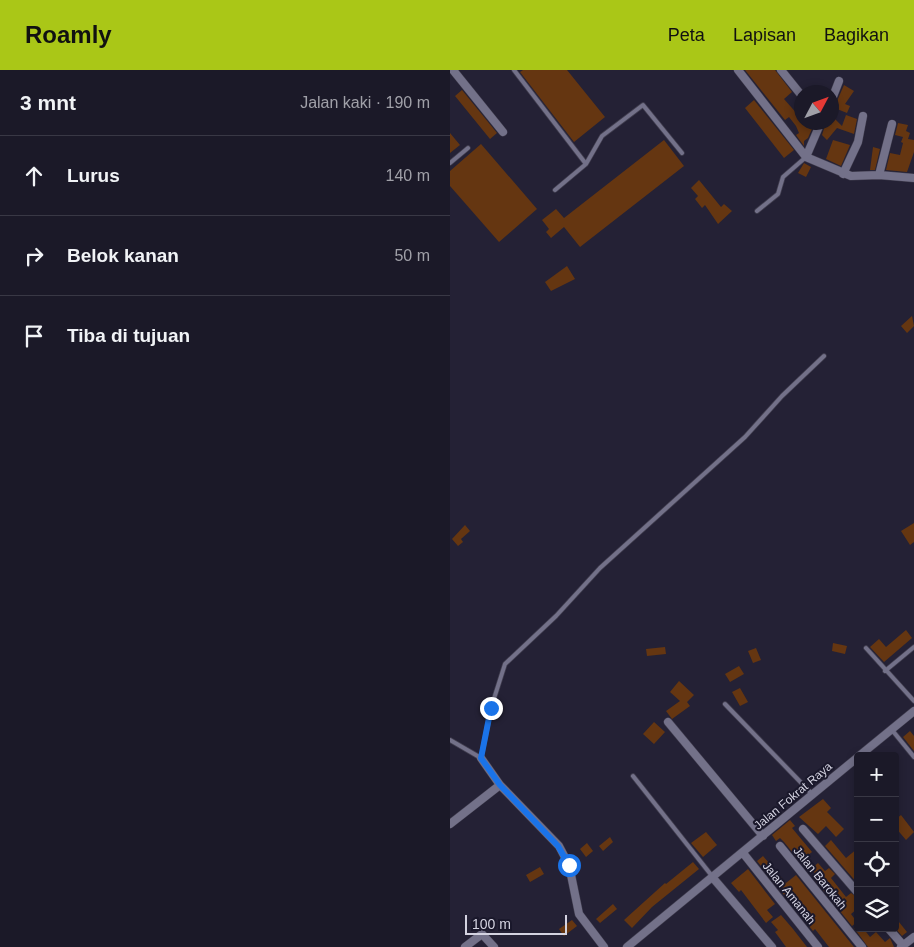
<!DOCTYPE html>
<html lang="id">
<meta charset="utf-8">
<style>
body{margin:0;font-family:Helvetica,sans-serif;background:#242230;color:#f1f3f6}
.controls{position:absolute;right:15px;bottom:15px;display:grid;overflow:hidden;border-radius:5px;box-shadow:0 2px 8px #0003}
.controls button{width:45px;height:45px;display:grid;place-items:center;padding:0;border:0;border-bottom:1px solid #393845;background:#1b1928;color:#f1f3f6;font:25px sans-serif}
.compass{position:absolute;left:344px;top:15px;width:45px;height:45px;border-radius:50%;background:#1b1928;box-shadow:0 2px 8px #0003;rotate:49deg}
.scale{position:absolute;left:15px;bottom:12px;width:102px;box-sizing:border-box;padding-left:5px;border:2px solid #d4d3e1;border-top:0;font-size:14px;line-height:18px;white-space:nowrap;color:#d4d3e1;-webkit-text-stroke:4px #1a182b;paint-order:stroke}
.stop{position:absolute;width:15px;height:15px;margin:-11px;border:4px solid #1a73e8;border-radius:50%;background:#fff}
.stop.end{background:#1a73e8;border-color:#fff;box-shadow:0 1px 5px #0008}
.list{margin:0;padding:0;list-style:none}
h2{display:flex;justify-content:space-between;align-items:center;height:65px;margin:0;padding:0 20px;font-size:21px}
h2 small{font-size:16px;font-weight:400;color:#a0a0a8}
.list li{display:grid;grid-template-columns:32px 1fr auto;gap:15px;align-items:center;box-sizing:border-box;height:80px;padding:0 20px;border-top:1px solid #393845}
.list b{display:block;font-size:19px;white-space:nowrap}
.list em{font-size:16px;font-style:normal;color:#a0a0a8}
.icon{flex:none;width:28px;height:28px;fill:none;stroke:currentColor;stroke-width:2;stroke-linecap:round;stroke-linejoin:round}
.map{position:relative;flex:none;width:464px;height:877px;overflow:hidden}
header{display:flex;align-items:center;gap:30px;box-sizing:border-box;height:70px;padding:0 25px;background:#aac717;color:#111}
header strong{font-size:24px}
nav{display:flex;gap:28px;margin-inline-start:auto;font-size:18px}
main{display:flex}
aside{flex:1;background:#1b1928}
.map>svg:first-child{display:block}
.building{fill:#653611}
.lines{fill:none;stroke-linecap:round;stroke-linejoin:round}
.lane-casing{stroke:#413e4f;stroke-width:5.5}
.street-casing{stroke:#413e4f;stroke-width:9}
.lane{stroke:#737189;stroke-width:4}
.street{stroke:#737189;stroke-width:8}
.route{stroke:#1a73e8;stroke-width:6}
.labels{text-anchor:middle;stroke-width:4;stroke-linejoin:round;paint-order:stroke}
.street-label{font-size:12px;fill:#d4d3e1;stroke:#1a182b}
</style>
<header>
<strong>Roamly</strong>
<nav><a>Peta</a><a>Lapisan</a><a>Bagikan</a></nav>
</header>
<main>
<aside>
<h2>3 mnt<small>Jalan kaki · 190 m</small></h2>
<ul class="list">
<li><svg class="icon" aria-label="ahead" viewBox="0 0 24 24"><path d="M12 20V5M6 11l6-6 6 6"/></svg><div><b>Lurus</b></div><em>140 m</em></li>
<li><svg class="icon" aria-label="right" viewBox="0 0 24 24"><path d="M7 20v-9h11M14 6l5 5-5 5"/></svg><div><b>Belok kanan</b></div><em>50 m</em></li>
<li><svg class="icon" aria-label="arrive" viewBox="0 0 24 24"><path d="M6 21V4h12l-3 4 3 4H6"/></svg><div><b>Tiba di tujuan</b></div></li>
</ul>
</aside>
<div class="map">
<svg width="464" height="877" viewBox="0 0 464 877">
<rect width="100%" height="100%" fill="#242135"/>
<path class="building" d="M73,0H117L155,47L124,72L70,2Z
M295,0H325L342,22L334,29L349,46L352,44V52H365L358,68L354,71V76L346,65L349,63L346,56L339,47L335,50Z
M394,15L404,21L395,34L400,36L397,43L382,37L387,31Z
M12,20L47,63L40,69L5,26Z
M304,30L344,80L334,88L295,38Z
M396,45L407,49L404,64L387,58L377,70L372,65L376,52H382V46L392,56Z
M448,53L458,55L456,61L460,63L458,69L464,70V82L457,102L436,100L440,83L450,85L453,73L451,72L453,67L445,65Z
M0,63L10,75L0,83Z
M214,70L234,96L130,177L114,157L101,168L96,162L99,159L92,150L106,139L114,148Z
M383,70L400,75L391,96L376,89Z
M31,74L87,139L49,172L0,116V101Z
M423,77L430,79L425,100H420Z
M354,93L361,97L356,107L348,103Z
M249,110L271,137L274,134L282,141L268,154L255,135L252,138L245,129L248,126L241,118Z
M117,196L125,209L101,221L95,212Z
M462,246L464,256L457,263L451,256Z
M464,453V472L460,475L451,461Z
M15,455L20,461L11,469L13,472L8,476L2,469Z
M456,560L462,568L434,592L420,577L429,569L436,577Z
M383,573L397,576L395,584L382,581Z
M215,577L216,584L197,586L196,579Z
M306,578L311,590L303,593L298,581Z
M289,596L294,604L280,612L275,604Z
M229,611L244,625L237,632L240,636L222,649L216,641L230,631L220,622Z
M290,618L298,632L290,636L282,622Z
M204,652L215,662L204,674L193,664Z
M460,661L464,666V681L453,667Z
M373,729L381,738L377,742L394,759L386,767L376,756L368,764L349,747Z
M451,745L464,762L456,770L445,757V750Z
M340,750L345,756L342,758L362,782L357,786L363,795L357,800L334,772L330,768L326,771L322,765Z
M256,762L267,775L253,787L241,773Z
M160,767L163,772L153,781L149,776Z
M381,770L396,788L408,778V814L375,776Z
M137,773L143,781L136,787L130,779Z
M313,786L336,813L346,805L404,877H379L365,859L363,861L307,791Z
M243,792L249,799L202,837L182,858L174,850L215,813L216,814Z
M368,793L375,801L379,798L385,804L381,808L396,827L401,823L408,828V838L401,844L407,852L402,856L365,810L368,807L361,799Z
M90,797L94,804L80,812L76,805Z
M298,799L325,834L317,840L323,847L316,853L291,820L289,822L281,813Z
M163,834L167,839L150,853L146,849Z
M331,845L343,859L357,877H336L328,866L325,862L328,860L321,852Z
M445,847L457,862L452,866L445,858Z
M122,850L127,856L114,866L109,859Z
M404,858H413L420,867L426,862L435,872L440,868L444,877H418Z"/>
<g class="lines">
<defs>
<path id="lane" d="M64,0L136,94L105,120
M0,93L18,78
M136,94L152,66L193,35L232,83
M307,141L328,124L333,107L356,87
M416,578L464,631
M435,601L464,577
M275,634L363,725
M442,660L464,687
M0,670L31,688L41,638L55,594L106,546L150,498L295,367L332,326L374,286
M183,706L262,806"/>
<path id="street" d="M3,0L53,62
M288,0L356,87L401,106L429,105L464,108
M331,0L352,26
M382,29L389,11
M356,87L371,52
M393,104L408,72L413,46
M429,105L442,54
M218,652L313,766
M409,686L464,641
M31,688L50,715L109,776L119,795L129,844L154,877
M0,754L50,715
M353,759L408,823
M330,776L412,877
M293,783L368,877
M263,808L322,877
M438,858L453,875
M15,877L32,864L44,877
M177,877L408,687
M451,877L464,867"/>
</defs>
<use href="#lane" class="lane-casing"/>
<use href="#street" class="street-casing"/>
<use href="#lane" class="lane"/>
<use href="#street" class="street"/>
</g>
<g class="lines">
<path class="route" d="M41,638L31,688L50,715L108,776L119,795"/>
</g>
<g class="labels">
<g class="street-label">
<text transform="translate(343 726) rotate(-40)" y="4">Jalan Fokrat Raya</text>
<text transform="translate(370 808) rotate(51)" y="4">Jalan Barokah</text>
<text transform="translate(339 823) rotate(51)" y="4">Jalan Amanah</text>
</g>
</g>
</svg>
<div class="controls">
<button>+</button>
<button>−</button>
<button><svg class="icon" aria-label="locate" viewBox="0 0 24 24"><circle cx="12" cy="12" r="6"/><path d="M12 2v4M12 18v4M2 12h4M18 12h4"/></svg></button>
<button><svg class="icon" aria-label="layers" viewBox="0 0 24 24"><path d="M12 4l9 5-9 5-9-5zM3 14l9 5 9-5"/></svg></button>
</div>
<svg class="compass" viewBox="-18 -18 36 36"><path d="M0-13l5 13h-10z" fill="#e53935"/><path d="M0 13l5-13h-10z" fill="#a0a0a8"/></svg>
<div class="scale">100 m</div>
<div class="stop" style="left:119px;top:795px"></div>
<div class="stop end" style="left:41px;top:638px"></div>
</div>
</main>
